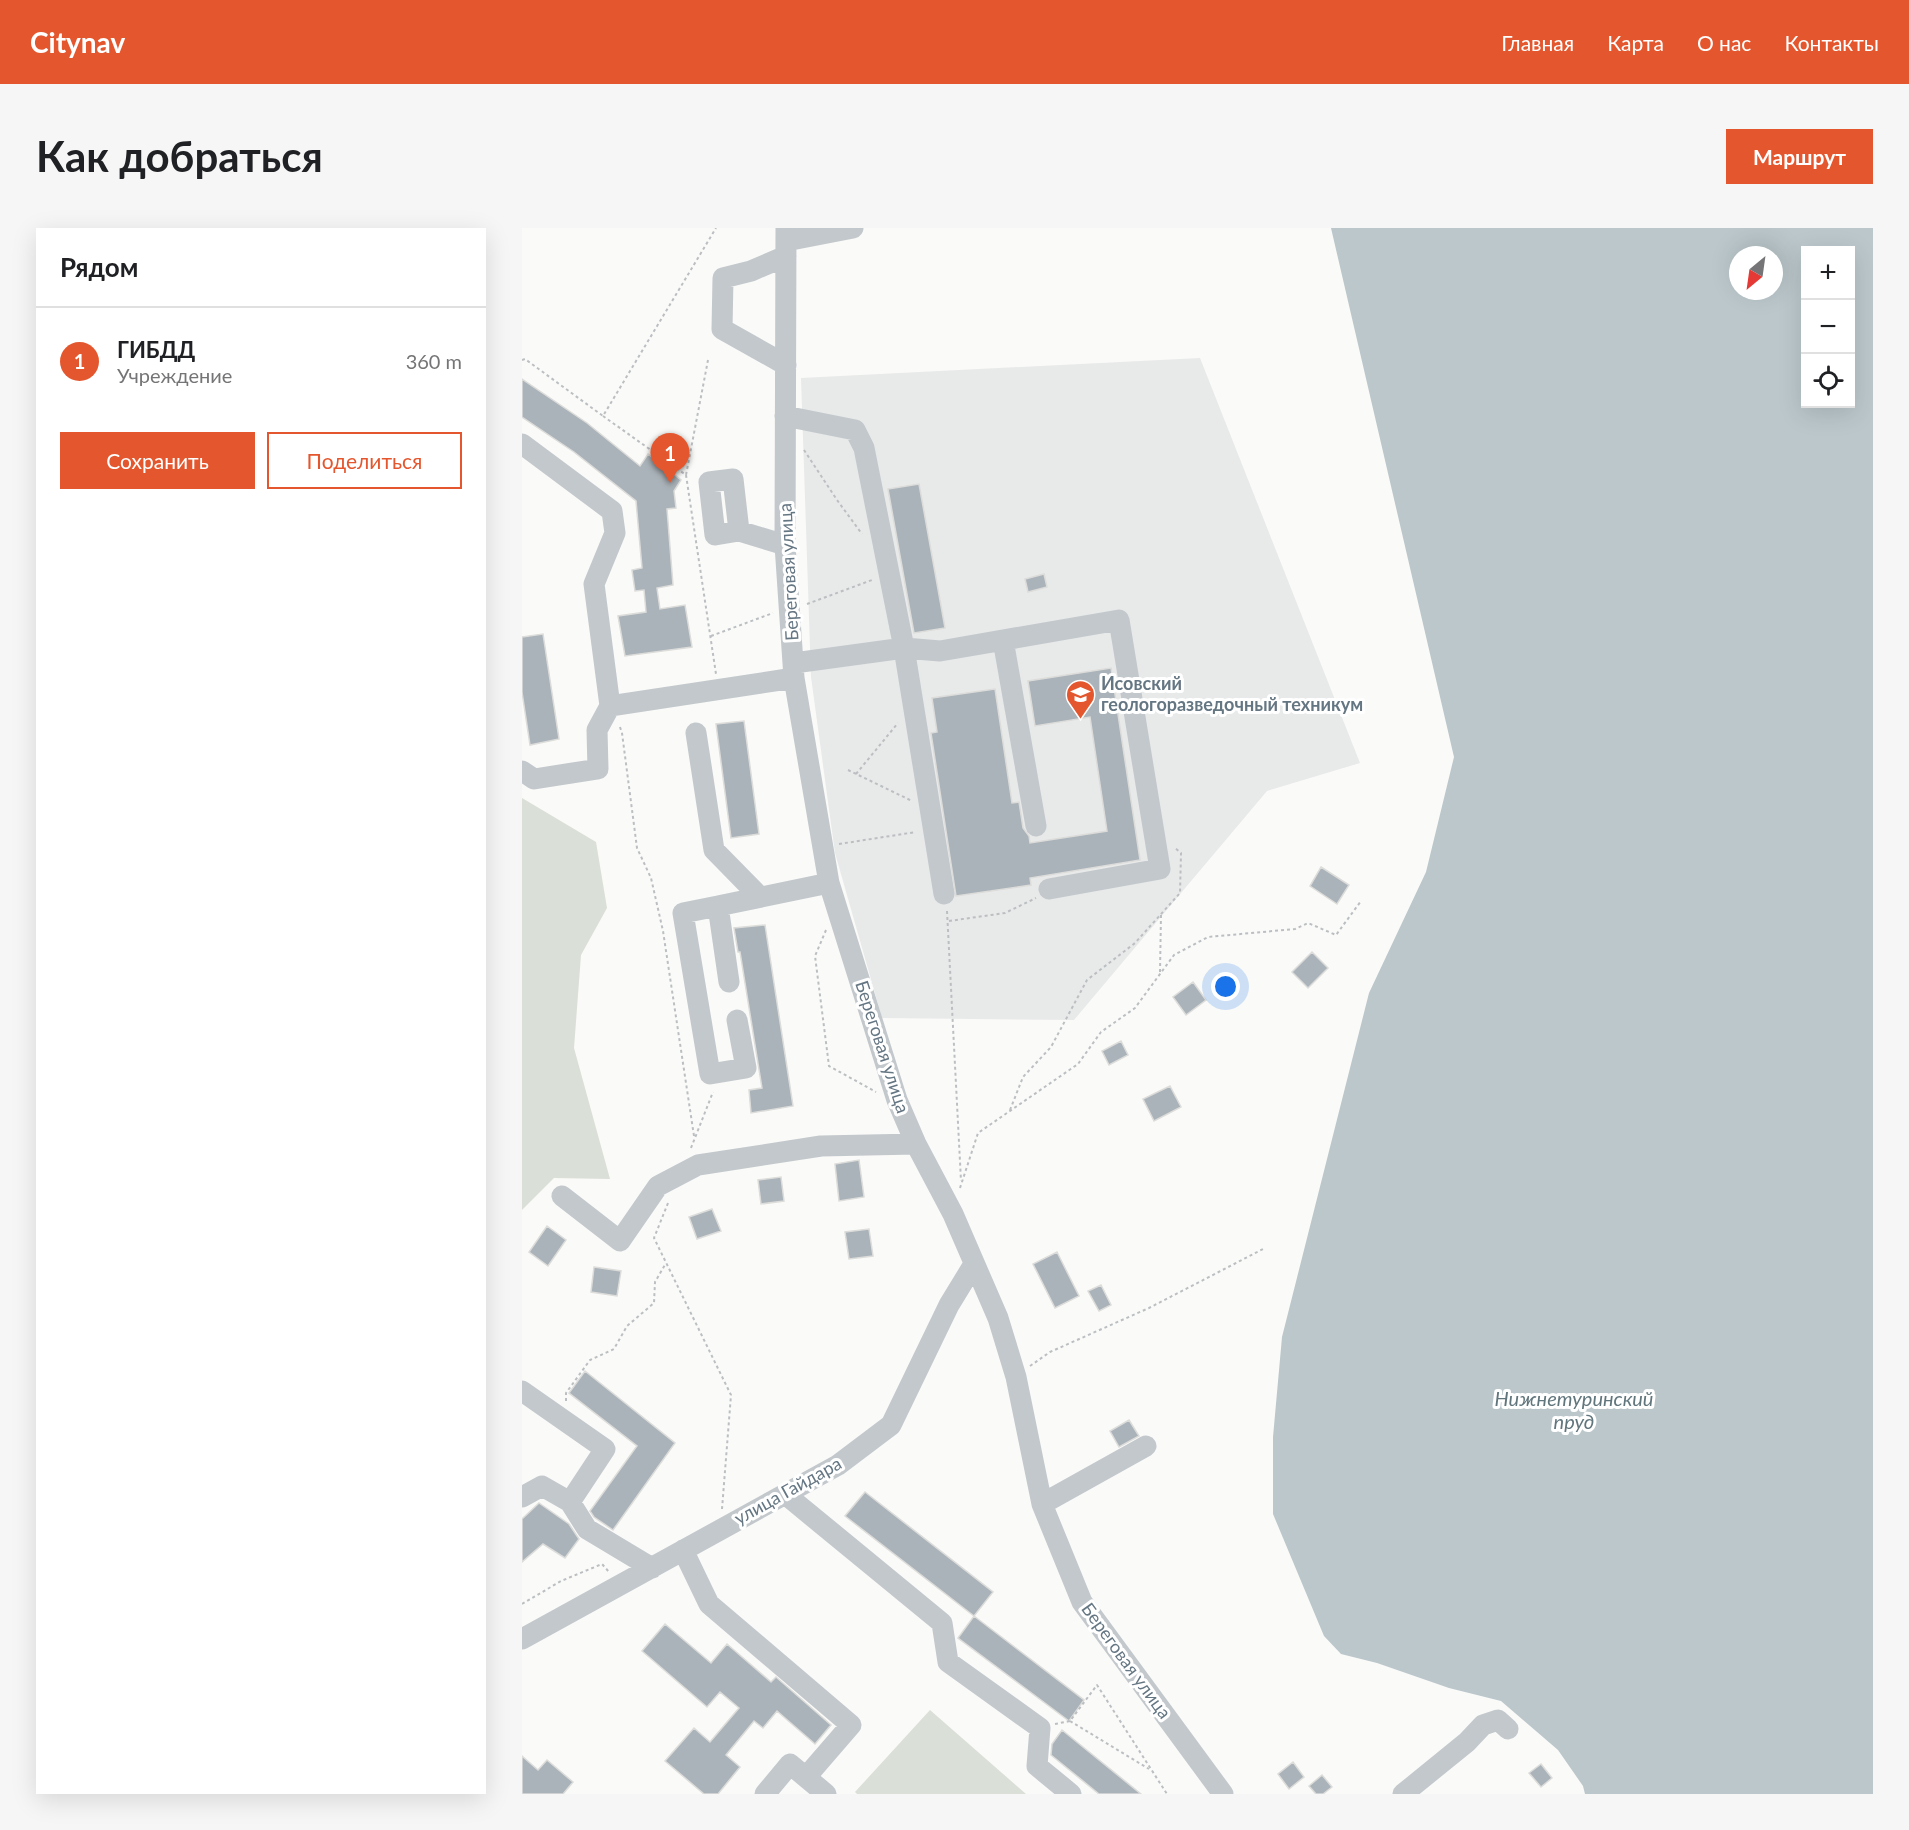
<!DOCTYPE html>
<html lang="ru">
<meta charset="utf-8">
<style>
body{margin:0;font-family:Lato,sans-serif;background:#f6f6f6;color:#202124}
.controls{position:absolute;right:18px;top:18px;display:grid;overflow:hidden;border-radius:0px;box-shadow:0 6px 24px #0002}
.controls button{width:54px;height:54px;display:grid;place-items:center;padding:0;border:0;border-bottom:2px solid #e0e0e0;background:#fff;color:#202124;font:30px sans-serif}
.compass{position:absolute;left:1207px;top:18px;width:54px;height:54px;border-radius:50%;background:#fff;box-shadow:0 6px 24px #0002;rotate:209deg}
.you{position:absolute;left:704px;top:759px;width:21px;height:21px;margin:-15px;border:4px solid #fff;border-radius:50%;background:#1a73e8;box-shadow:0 0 0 9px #1a73e833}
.badge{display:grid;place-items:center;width:39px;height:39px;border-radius:50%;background:#e4572e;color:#fff;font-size:20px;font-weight:700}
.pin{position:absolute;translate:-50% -50px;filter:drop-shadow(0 2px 3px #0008)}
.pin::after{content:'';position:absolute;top:32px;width:21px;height:18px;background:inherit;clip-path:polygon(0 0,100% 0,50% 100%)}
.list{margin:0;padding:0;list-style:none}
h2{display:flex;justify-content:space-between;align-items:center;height:78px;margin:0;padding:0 24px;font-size:26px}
h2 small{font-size:20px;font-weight:400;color:#757577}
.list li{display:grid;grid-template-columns:39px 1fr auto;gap:18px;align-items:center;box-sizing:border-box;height:108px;padding:0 24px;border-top:2px solid #e0e0e0}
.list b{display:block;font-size:22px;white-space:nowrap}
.list p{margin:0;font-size:20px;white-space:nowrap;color:#757577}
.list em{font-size:20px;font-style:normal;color:#757577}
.actions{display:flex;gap:12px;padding:18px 24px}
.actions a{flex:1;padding:14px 0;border:2px solid #e4572e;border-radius:0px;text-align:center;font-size:21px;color:#e4572e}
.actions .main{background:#e4572e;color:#fff}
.icon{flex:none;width:33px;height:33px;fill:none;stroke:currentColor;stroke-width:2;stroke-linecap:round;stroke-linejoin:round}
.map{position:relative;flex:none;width:1351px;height:1566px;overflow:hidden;border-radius:0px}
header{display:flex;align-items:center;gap:36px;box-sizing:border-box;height:84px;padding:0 30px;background:#e4572e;color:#fff}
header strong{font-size:28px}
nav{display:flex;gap:33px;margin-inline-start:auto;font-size:21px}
.intro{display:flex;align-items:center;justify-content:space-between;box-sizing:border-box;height:144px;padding:0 36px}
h1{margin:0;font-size:42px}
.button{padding:15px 27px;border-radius:0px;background:#e4572e;color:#fff;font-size:21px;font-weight:700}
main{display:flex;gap:36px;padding:0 36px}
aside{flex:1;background:#fff;border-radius:0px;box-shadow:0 6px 24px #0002}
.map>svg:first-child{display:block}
.built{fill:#e8e9e9}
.green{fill:#dadfd7}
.water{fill:#bbc7cb;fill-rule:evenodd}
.building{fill:#aab3b9;stroke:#dcdcda;stroke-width:1.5}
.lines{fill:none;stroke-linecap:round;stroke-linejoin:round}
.path{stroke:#bbbfc2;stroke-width:2;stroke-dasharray:3 3;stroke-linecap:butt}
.minor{stroke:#c3c8cc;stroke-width:21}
.labels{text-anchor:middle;stroke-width:6;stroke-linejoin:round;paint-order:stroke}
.street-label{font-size:18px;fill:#657683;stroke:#fff}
.poi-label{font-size:18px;font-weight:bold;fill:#657683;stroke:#fff;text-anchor:start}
.water-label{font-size:20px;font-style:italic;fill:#60757c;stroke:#fff}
</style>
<header>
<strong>Citynav</strong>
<nav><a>Главная</a><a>Карта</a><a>О нас</a><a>Контакты</a></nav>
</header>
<div class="intro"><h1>Как добраться</h1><a class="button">Маршрут</a></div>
<main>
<aside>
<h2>Рядом<small></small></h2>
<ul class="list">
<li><span class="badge">1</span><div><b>ГИБДД</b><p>Учреждение</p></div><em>360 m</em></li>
</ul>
<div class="actions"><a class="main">Сохранить</a><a>Поделиться</a></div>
</aside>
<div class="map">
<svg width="1351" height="1566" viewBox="0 0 1351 1566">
<rect width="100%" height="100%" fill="#fafaf8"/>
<path class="built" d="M678,130L838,535L745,563L552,792L360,790L313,625L289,449L279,150Z"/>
<path class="green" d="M0,570L74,614L85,680L59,727L52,820L88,951L32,950L0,982Z
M408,1482L504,1566H335L333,1564Z"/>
<path class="water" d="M809,0H1351V1566H1063L1061,1558L1036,1522L979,1473L927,1460L855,1435L819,1426L802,1408L751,1286V1209L760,1109L847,765L904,644L932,529ZM1284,22H1328V176H1284ZM1216,27H1252V63H1216Z"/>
<path class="building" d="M0,151L65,195L118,238L126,226L159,252L152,263L154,280L145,281L151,357L135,360L138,381L163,377L170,419L103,428L96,388L124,384L122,362L113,363L110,342L120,340L114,273L52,224L0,189Z
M397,256L423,400L392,405L366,261Z
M522,346L525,359L506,364L503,351Z
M21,406L37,511L8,517L0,464V409Z
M589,440L618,632L508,650L509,657L434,668L409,505L415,504L410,470L473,461L490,575L497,574L501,600L507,608L508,615L585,603L568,489L513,498L506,453Z
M222,493L237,606L209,610L194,496Z
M799,639L827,657L815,676L788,658Z
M243,697L271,878L229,885L227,862L240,860L218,724H216L212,700Z
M790,724L806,740L786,760L770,744Z
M671,754L684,772L664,787L651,769Z
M599,813L606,827L587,837L580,823Z
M648,858L659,879L632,893L621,871Z
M337,932L342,969L317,973L313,936Z
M259,949L262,973L239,976L236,952Z
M190,981L199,1003L175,1011L167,989Z
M25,998L44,1012L26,1038L7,1024Z
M347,1001L351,1028L327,1031L323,1004Z
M535,1024L557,1068L533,1080L511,1036Z
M72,1039L99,1043L95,1068L69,1064Z
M579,1057L589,1077L577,1083L566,1063Z
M63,1143L153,1215L91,1302L72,1289L68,1283L115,1218L47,1165Z
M607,1192L617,1208L597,1219L588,1203Z
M343,1264L471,1364L452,1388L323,1288Z
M17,1275L47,1296L57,1311L43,1330L21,1316L0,1334V1291Z
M452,1388L562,1472L547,1493L436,1410Z
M143,1396L189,1435L205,1416L249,1454L254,1449L309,1497L293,1516L255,1483L241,1500L232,1493L204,1527L218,1539L196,1566H182L143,1533L172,1500L188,1514L217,1480L198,1464L185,1479L120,1423Z
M540,1502L619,1566H577L529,1527L530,1516Z
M0,1528L16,1542L25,1532L51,1554L41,1566H0Z
M771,1534L782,1549L767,1561L756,1546Z
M1019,1536L1030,1550L1019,1559L1007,1545Z
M800,1547L810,1559L801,1566H794L787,1558Z"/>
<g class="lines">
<path class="path" d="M0,132L3,131L81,188L194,0
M81,188L164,247L186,132
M282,222L315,272L340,306
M164,247L194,446
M285,376L350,352
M189,408L251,385
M98,499L100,505L115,620L129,650L141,703L172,908
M326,542L390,573
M334,546L376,495
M317,616L394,604
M425,683L439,953
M427,693L483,685L514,670
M304,702L293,728L307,838L354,864
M638,744L639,687
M488,882L501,849L529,819L565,752L613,715L658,665L659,625L652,619
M169,920L191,864
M438,960L456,905L556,836L579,804L613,780L652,727L686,709L773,701L786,695L814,707L839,673
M146,975L132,1010L209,1167L200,1281
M508,1138L528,1124L627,1080L743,1020
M44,1173V1165L68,1132L92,1121L105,1098L132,1075L133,1054L144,1035
M0,1376L39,1353L80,1336L87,1344
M548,1493L627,1541
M533,1496L548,1493L575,1457L645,1566"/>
<path class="minor" d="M264,0L263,317L272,450L307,655L375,872L394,916L431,986L476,1090L494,1149L520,1276L560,1374L701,1566
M264,13L331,0
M264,137L200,101L201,50L229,43L264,28
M263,188L333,202L342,220L382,420L422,666
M0,216L90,283L93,305L72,356L88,478
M217,303L211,251L187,254L193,307L217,303L263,317
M481,412L514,598
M272,435L382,420L418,423L597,392L638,641L527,661
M174,505L192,622L238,669
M0,543L12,551L76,541L75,502L88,478L272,450
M196,678L161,685L188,846L224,840L215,792
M207,754L196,678L307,655
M40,968L98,1013L136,958L176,937L299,918L394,916
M0,1163L83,1221L48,1274
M263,1266L420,1395L426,1434L518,1500L515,1538L549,1566
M0,1269L20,1258L48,1274L65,1301L130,1340
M520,1276L624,1218
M161,1322L187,1376L329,1497L284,1549
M0,1411L316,1237L369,1197L427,1077L452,1036
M243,1566L268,1536L304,1566
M881,1566L945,1514L961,1497L976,1492L986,1501"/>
</g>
<defs>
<symbol id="university-pin" viewBox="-11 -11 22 30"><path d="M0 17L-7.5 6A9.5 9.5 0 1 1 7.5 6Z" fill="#e4572e" stroke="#fff"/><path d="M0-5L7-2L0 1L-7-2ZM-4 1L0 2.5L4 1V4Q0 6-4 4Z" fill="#fff"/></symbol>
</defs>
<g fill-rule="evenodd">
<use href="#university-pin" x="542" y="450" width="33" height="45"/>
</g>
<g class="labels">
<g class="street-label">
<text transform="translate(267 344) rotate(-93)" y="6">Береговая улица</text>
<text transform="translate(360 819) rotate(72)" y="6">Береговая улица</text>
<text transform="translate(266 1263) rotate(-29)" y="6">улица Гайдара</text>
<text transform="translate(604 1433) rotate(54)" y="6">Береговая улица</text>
</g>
<g class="poi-label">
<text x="579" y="462">Исовский<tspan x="579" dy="21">геологоразведочный техникум</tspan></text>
</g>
<g class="water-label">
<text x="1052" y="1178">Нижнетуринский<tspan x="1052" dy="23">пруд</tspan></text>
</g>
</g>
</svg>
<div class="controls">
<button>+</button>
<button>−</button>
<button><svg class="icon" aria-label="locate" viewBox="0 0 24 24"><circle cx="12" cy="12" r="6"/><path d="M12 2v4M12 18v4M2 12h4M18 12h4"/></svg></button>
</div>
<svg class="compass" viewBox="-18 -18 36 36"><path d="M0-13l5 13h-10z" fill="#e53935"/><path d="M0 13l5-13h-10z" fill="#757577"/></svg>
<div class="you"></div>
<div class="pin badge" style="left:148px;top:255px">1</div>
</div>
</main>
